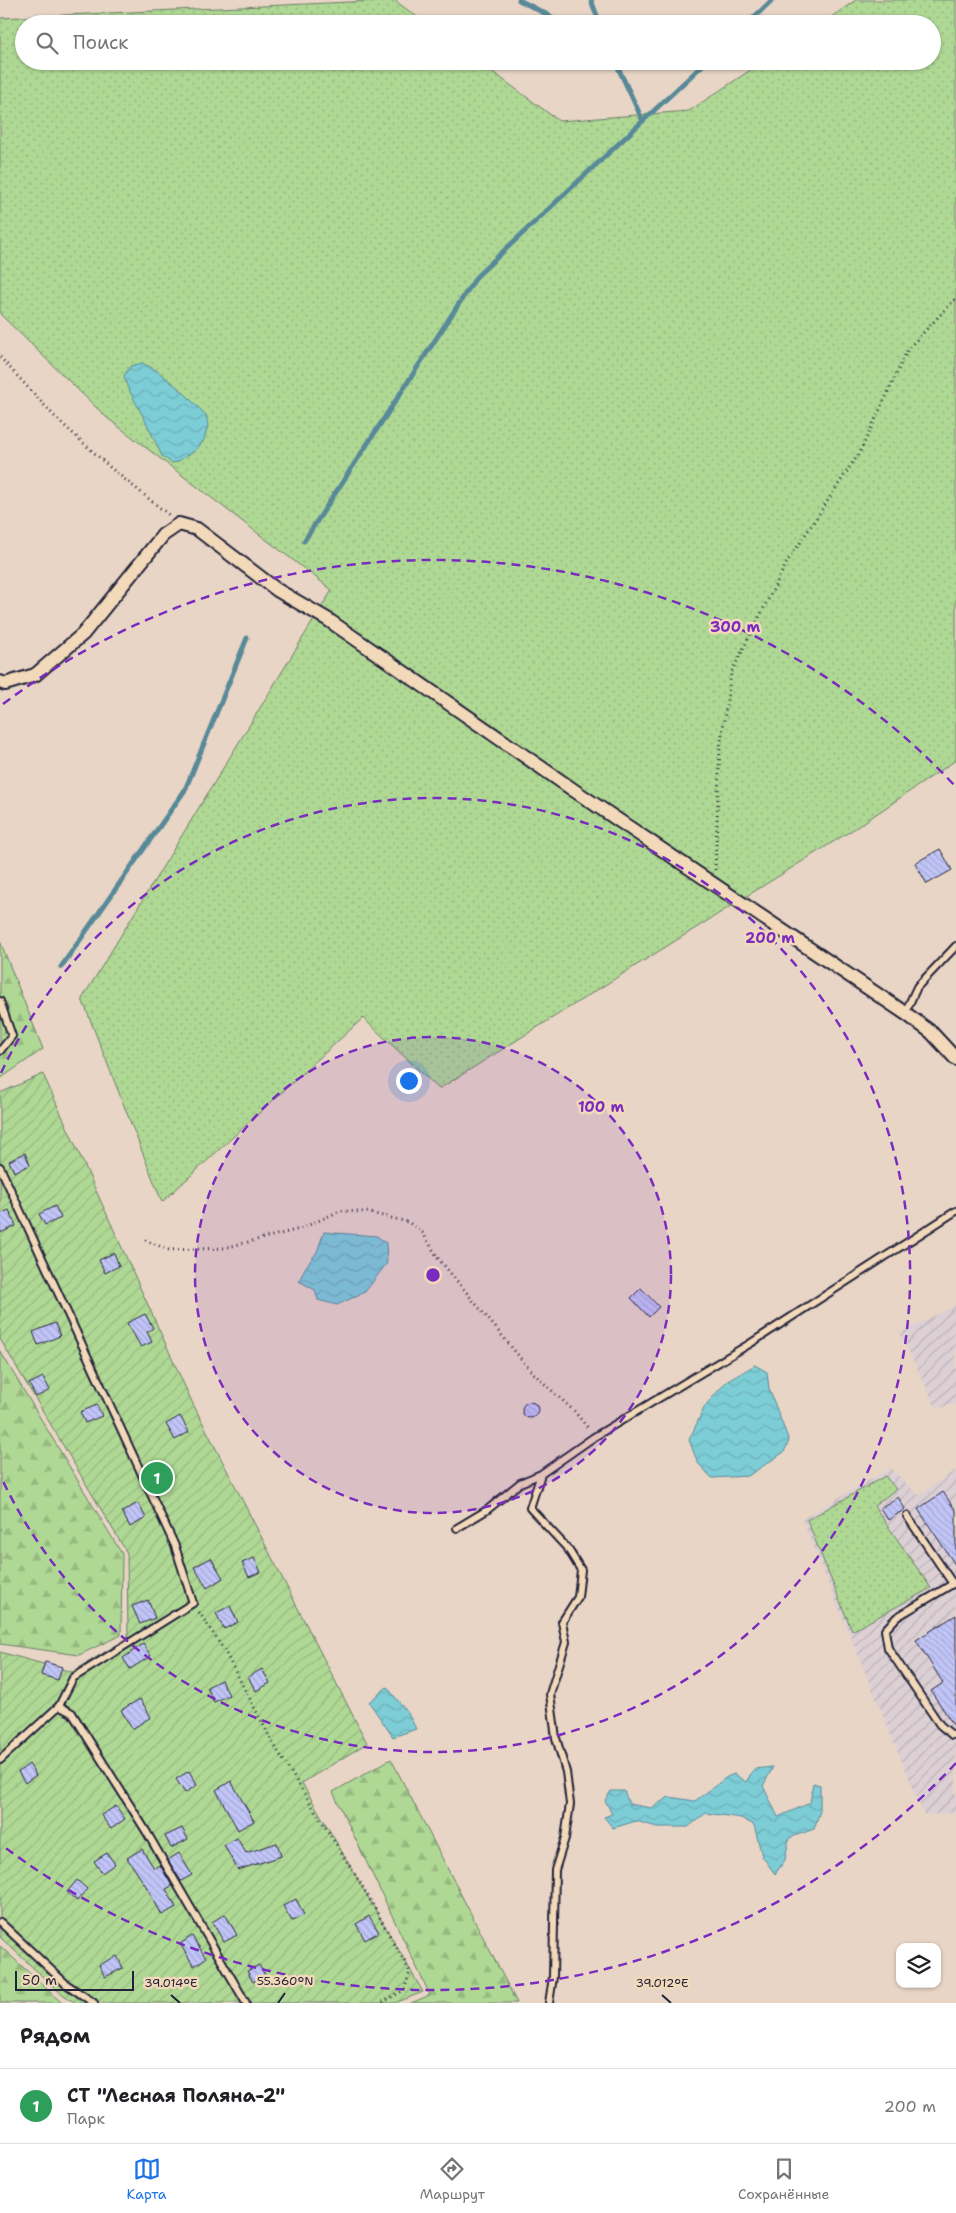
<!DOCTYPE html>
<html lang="ru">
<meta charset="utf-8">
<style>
body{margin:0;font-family:"Shantell Sans",sans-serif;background:#f6f6f6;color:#202124}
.controls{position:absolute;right:15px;bottom:15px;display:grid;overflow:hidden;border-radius:10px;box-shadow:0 1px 4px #0004}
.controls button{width:45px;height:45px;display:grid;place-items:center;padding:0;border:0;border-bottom:1px solid #e0e0e0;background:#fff;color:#202124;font:25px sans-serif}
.scale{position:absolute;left:15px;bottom:12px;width:119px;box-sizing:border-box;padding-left:5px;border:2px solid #22223b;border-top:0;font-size:14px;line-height:18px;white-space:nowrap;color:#22223b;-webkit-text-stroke:4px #f2d9b9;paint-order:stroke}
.you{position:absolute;left:408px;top:1080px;width:18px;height:18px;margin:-12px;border:4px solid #fff;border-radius:50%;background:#1a73e8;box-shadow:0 0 0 8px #1a73e833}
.badge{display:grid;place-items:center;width:32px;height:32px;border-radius:50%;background:#1a73e8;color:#fff;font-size:16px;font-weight:700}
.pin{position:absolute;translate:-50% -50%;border:2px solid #fff;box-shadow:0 1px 5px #0006}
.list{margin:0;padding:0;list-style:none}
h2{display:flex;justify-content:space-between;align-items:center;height:65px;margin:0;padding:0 20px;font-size:21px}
h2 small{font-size:16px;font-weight:400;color:#757577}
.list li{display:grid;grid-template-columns:32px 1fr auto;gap:15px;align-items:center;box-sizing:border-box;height:75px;padding:0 20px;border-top:1px solid #e0e0e0}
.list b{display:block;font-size:19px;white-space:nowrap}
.list p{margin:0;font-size:16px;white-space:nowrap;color:#757577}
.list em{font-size:16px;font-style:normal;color:#757577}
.icon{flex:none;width:28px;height:28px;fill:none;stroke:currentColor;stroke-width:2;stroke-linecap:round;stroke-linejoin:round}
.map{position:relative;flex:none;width:956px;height:2003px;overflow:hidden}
.search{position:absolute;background:#fff;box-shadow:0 1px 4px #0004;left:15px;right:15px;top:15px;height:55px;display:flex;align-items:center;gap:12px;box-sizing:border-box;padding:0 18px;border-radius:28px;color:#757577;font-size:19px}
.sheet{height:140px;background:#fff}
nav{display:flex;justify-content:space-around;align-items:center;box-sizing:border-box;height:70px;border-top:1px solid #e0e0e0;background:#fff;font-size:14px;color:#757577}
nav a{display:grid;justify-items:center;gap:2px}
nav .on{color:#1a73e8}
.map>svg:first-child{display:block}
.industrial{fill:url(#industrial-furrows)}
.grass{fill:url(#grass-dots);stroke:#687d68}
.forest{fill:url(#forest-firs);stroke:#687d68}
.garden{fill:url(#garden-furrows);stroke:#687d68}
.water{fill:url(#water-waves);stroke:#598998}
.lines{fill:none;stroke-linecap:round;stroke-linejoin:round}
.stream{stroke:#598998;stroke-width:5}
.building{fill:url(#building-back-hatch);stroke:#22223b}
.service-casing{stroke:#22223b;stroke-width:10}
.minor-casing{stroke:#22223b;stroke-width:16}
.path{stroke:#22223b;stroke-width:3;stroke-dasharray:1 4;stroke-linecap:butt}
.service{stroke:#f2d9b9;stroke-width:6}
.minor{stroke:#f2d9b9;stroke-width:12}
.ticks{fill:none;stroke:#22223b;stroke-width:2}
.ring{fill:none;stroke:#7b2cbf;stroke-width:2.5;stroke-dasharray:9 6}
.ticks-label{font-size:12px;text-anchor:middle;fill:#22223b;stroke:#f2d9b9;stroke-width:5;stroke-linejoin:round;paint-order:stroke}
.centre{fill:#7b2cbf;stroke:#f2d9b9;stroke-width:2.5}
.ring-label{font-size:15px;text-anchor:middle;font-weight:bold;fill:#7b2cbf;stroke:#f2d9b9;stroke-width:5;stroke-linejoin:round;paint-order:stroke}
</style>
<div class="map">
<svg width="956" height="2003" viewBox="0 0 956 2003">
<defs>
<pattern id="industrial-furrows" width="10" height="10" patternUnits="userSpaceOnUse" patternTransform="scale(1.25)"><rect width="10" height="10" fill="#dcd0d4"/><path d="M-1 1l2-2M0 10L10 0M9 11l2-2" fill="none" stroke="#bcb2b7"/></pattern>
<pattern id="grass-dots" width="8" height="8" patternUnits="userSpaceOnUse" patternTransform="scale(1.25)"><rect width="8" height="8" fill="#afd894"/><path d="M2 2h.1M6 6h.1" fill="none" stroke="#96b980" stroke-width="1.8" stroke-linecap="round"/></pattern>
<pattern id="forest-firs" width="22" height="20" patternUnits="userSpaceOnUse" patternTransform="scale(1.25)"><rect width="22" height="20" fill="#afd894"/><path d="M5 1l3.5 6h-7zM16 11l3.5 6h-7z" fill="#96b980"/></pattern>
<pattern id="garden-furrows" width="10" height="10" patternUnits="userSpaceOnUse" patternTransform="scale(1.25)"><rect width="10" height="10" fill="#afd894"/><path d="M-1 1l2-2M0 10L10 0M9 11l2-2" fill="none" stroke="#96b980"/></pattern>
<pattern id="water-waves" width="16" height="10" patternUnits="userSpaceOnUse" patternTransform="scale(1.25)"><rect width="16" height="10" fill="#7dcdd6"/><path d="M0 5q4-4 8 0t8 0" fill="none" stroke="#6cb0b9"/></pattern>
<pattern id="building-back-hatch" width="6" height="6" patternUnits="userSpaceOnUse" patternTransform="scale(1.25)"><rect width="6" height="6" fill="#c1c5f7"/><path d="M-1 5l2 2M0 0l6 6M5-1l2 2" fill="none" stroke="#a6a9d5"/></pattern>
</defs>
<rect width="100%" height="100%" fill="#e8d5c5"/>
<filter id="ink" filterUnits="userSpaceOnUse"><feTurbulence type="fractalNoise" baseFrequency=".02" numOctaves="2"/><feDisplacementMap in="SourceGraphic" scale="10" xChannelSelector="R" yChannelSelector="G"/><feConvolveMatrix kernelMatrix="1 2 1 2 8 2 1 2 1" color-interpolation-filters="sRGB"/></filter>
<g filter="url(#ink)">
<path class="industrial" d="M956,1305V1404L936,1408L900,1333Z
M890,1468L918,1495L956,1470V1813L924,1815L802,1519Z"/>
<path class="grass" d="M394,0L427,24H24V61H478L559,121L689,111L764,61H932V24H821L856,0H956V760L857,827L439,1089L363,1018L162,1202L82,999L332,590L106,417L0,314V18Z
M885,1476L896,1489L874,1506L931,1588L852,1631L807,1520Z"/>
<path class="forest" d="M0,941L43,1049L0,1079Z
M0,1351L122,1554L121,1635L79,1655L0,1644Z
M391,1759L517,2003H411L430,1995L333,1792Z
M0,1946L62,2003H0Z"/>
<path class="garden" d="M43,1074L192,1402L367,1743L302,1783L423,1992L395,2003H75L57,1990L0,1937V1652L72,1672L128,1638L127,1553L0,1339V1093Z"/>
<path class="water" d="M142,363L156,370L182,391L206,415L208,425L204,440L196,450L177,462L172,463L162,456L147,424L127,386L124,376L127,371L131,366Z
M324,1232L377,1236L386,1243L387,1263L365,1292L337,1305L318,1300L315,1290L299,1281L305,1268L317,1252Z
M755,1365L767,1372L769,1389L789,1441L784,1452L748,1476L712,1478L698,1463L689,1440L705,1406L726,1382Z
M387,1687L408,1713L416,1729L393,1737L369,1702Z
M773,1767L763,1786L778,1817L810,1803L813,1783L820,1785V1811L814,1829L789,1838L785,1860L775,1874L762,1856L754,1825L741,1818L706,1813L688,1827H657L636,1821L613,1828L604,1817L612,1814L605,1800L611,1791H624L629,1804L651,1808L669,1797L695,1801L727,1777L734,1774L746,1782L754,1769Z"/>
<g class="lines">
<path class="stream" d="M519,0L565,24
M591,0L600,24
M747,24L772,0
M615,61L643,121
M304,541L477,276L707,61
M61,967L185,790L247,638"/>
</g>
<path class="building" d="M940,849L952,870L927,884L915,863Z
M25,1153L30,1165L14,1172L9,1161Z
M55,1206L61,1218L45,1225L39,1214Z
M9,1210L16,1226L0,1233V1214Z
M114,1253L119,1266L105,1273L99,1260Z
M641,1288L659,1307L649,1317L631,1298Z
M145,1314L153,1328L147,1332L152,1342L141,1347L127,1323Z
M55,1323L60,1336L38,1345L33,1332Z
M43,1377L50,1390L36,1397L29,1384Z
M522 1410a8 8 0 1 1 16 0a8 8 0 1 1-16 0Z
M97,1405L102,1416L85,1423L80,1412Z
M180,1416L189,1432L175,1440L166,1424Z
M943,1492L956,1511V1566L918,1509Z
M898,1497L905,1509L888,1520L880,1508Z
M138,1503L146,1518L130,1527L122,1512Z
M211,1558L223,1578L207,1588L194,1567Z
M254,1558L261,1572L249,1577L242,1563Z
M148,1600L155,1618L140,1624L132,1606Z
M230,1606L238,1622L224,1629L216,1613Z
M956,1615V1729L931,1691L943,1683L916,1640Z
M143,1644L151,1656L130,1669L123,1658Z
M45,1662L62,1667L58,1680L41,1675Z
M262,1669L270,1683L256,1691L248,1677Z
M221,1680L229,1695L214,1702L207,1687Z
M140,1699L151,1717L132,1729L121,1710Z
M29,1764L36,1775L25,1783L18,1772Z
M189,1771L197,1785L185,1793L176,1779Z
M231,1781L254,1821L238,1830L216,1790Z
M116,1806L125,1819L111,1829L101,1815Z
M182,1828L188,1839L171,1848L165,1836Z
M237,1838L246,1853L277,1843L281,1856L238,1870L224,1845Z
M142,1849L154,1868L160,1865L172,1886L166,1889L176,1907L162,1915L146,1886L127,1858Z
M107,1853L115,1864L102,1873L94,1861Z
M179,1853L192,1875L181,1881L168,1860Z
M77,1880L87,1889L77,1901L67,1892Z
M296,1899L304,1915L292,1921L283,1906Z
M225,1914L237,1935L224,1942L212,1922Z
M369,1916L379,1932L365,1940L356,1924Z
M192,1936L206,1958L194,1966L180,1944Z
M117,1956L123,1968L105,1977L99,1965Z
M259,1965L265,1975L253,1982L247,1971Z"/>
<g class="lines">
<defs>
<path id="service" d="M0,1001L12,1036L0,1051
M905,1013L917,987L956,946
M0,1167L175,1546L193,1603L73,1678L59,1706L0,1760
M541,1474L530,1508L568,1549L581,1570L578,1597L562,1622L566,1642L550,1694L556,1738L566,1772L570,1804L565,1838L555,1870L553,1977L549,2003
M907,1516L953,1584
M457,1528L487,1510L520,1483L541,1474L594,1437L751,1343L956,1211
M956,1582L897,1617L885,1630L888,1648L940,1725L952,1735L956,1734
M59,1706L72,1713L146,1831L246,2003
M0,1922L66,1984L94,2003"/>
<path id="minor" d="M0,682L5,684L35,675L83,634L163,535L179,524L197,529L277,590L327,619L575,791L905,1013L931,1032L956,1059"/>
</defs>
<use href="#service" class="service-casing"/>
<use href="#minor" class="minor-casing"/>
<path class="path" d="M0,357L56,418L112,469L169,515
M715,870L720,748L731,673L786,564L861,450L908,349L956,298
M145,1240L169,1250L224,1248L300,1229L340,1211L366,1212L408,1222L423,1233L438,1258L532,1372L574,1411L588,1428
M199,1612L224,1650L274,1745L364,1889L410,1972L404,1990L381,2003"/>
<use href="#service" class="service"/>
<use href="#minor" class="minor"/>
</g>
</g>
<path class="ticks" d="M171,1995L180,2003M662,1995L671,2003M278,2003L285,1993"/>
<circle cx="433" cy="1275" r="238" fill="#7b2cbf" fill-opacity=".12"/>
<g class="ring">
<circle cx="433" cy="1275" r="238"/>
<path d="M1 1073A477 477 0 1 1 1 1477"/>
<path d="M956 1763A715 715 0 0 1 3 1846M3 704A715 715 0 0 1 956 787"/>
</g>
<g class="ticks-label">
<text x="285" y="1985">55.360°N</text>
<text x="171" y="1987">39.014°E</text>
<text x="662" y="1987">39.012°E</text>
</g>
<circle cx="433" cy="1275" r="8" class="centre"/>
<g class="ring-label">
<text x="735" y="632">300 m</text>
<text x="770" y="943">200 m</text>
<text x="601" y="1112">100 m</text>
</g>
</svg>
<div class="controls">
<button><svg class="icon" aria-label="layers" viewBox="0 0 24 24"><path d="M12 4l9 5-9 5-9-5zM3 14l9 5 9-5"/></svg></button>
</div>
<div class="scale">50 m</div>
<div class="you"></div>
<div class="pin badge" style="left:157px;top:1478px;background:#2e9e5b">1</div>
<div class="search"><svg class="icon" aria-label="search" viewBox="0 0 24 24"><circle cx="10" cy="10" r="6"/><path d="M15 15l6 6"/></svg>Поиск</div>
</div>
<section class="sheet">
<h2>Рядом<small></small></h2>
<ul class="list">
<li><span class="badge" style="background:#2e9e5b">1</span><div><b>СТ &quot;Лесная Поляна-2&quot;</b><p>Парк</p></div><em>200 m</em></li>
</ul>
</section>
<nav>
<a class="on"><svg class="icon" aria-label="map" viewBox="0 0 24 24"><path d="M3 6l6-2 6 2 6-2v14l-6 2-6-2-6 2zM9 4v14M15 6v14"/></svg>Карта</a>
<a><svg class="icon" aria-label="directions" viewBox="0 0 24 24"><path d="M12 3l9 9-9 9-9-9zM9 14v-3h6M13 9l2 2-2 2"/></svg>Маршрут</a>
<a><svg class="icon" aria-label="saved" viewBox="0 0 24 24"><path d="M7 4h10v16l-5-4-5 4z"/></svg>Сохранённые</a>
</nav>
